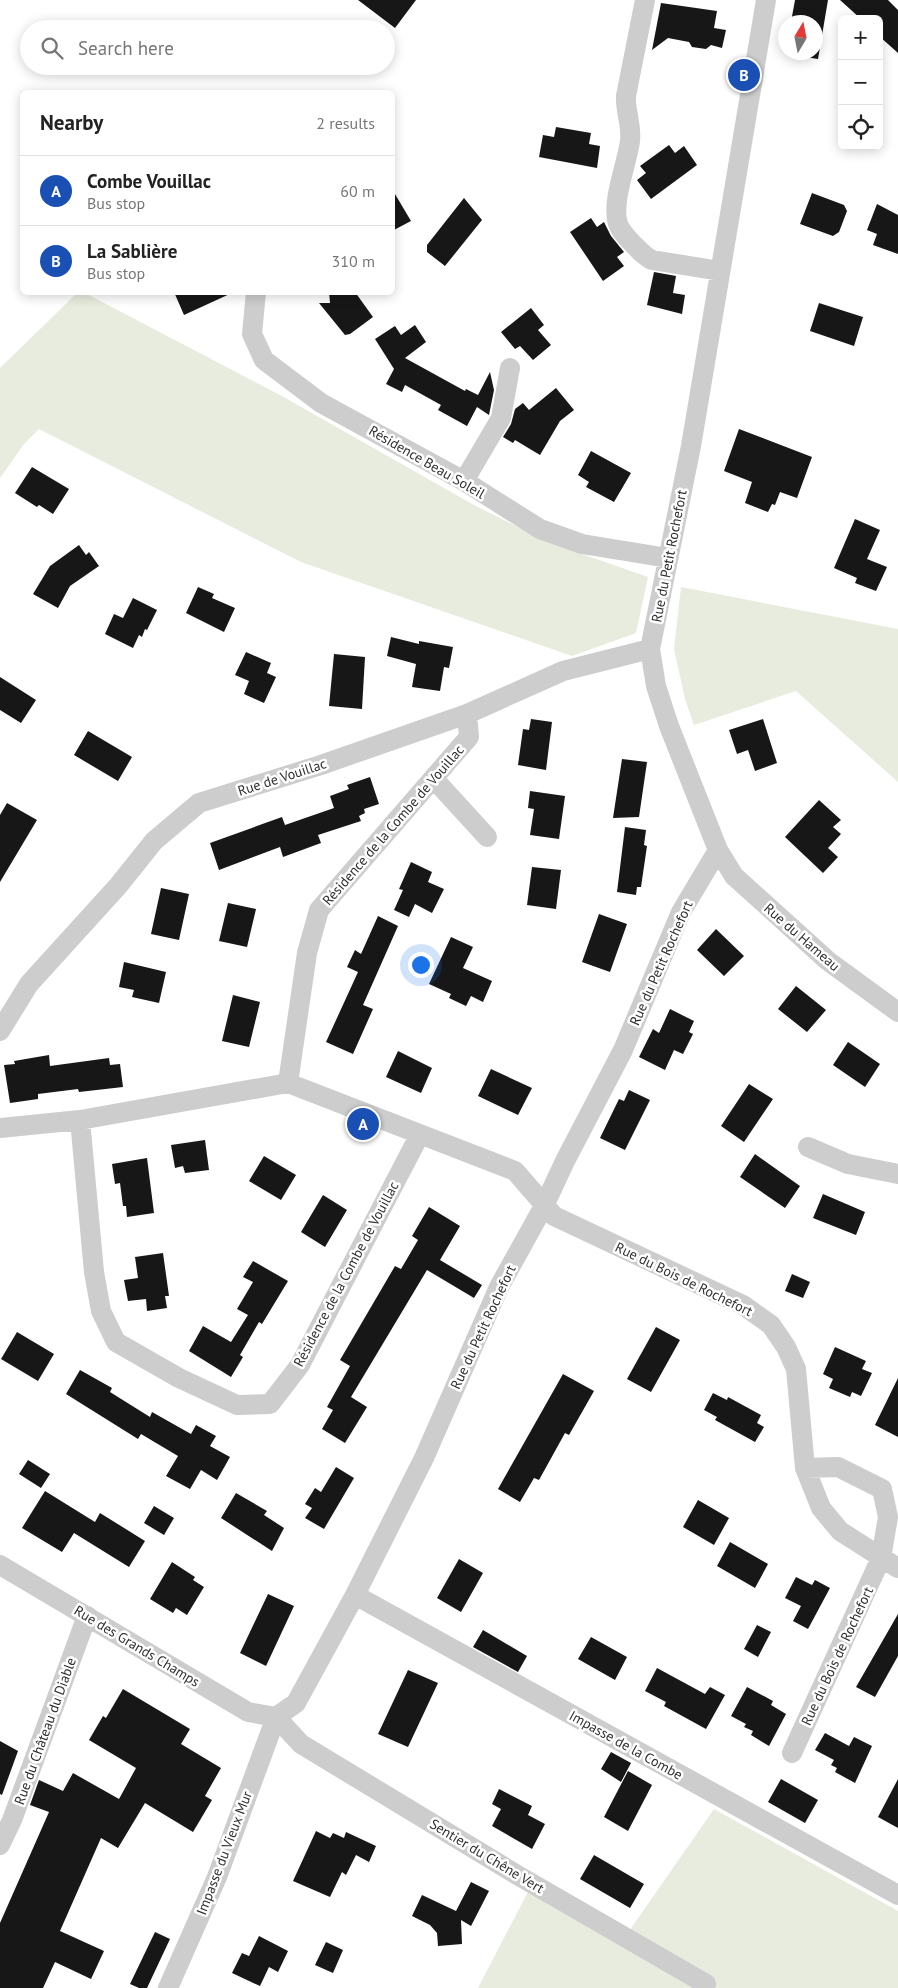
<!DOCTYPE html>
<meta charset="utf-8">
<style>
body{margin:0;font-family:"PT Sans",sans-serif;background:#f2f2f2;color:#222}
.controls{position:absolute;right:15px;top:15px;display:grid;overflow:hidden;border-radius:8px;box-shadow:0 2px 12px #0003}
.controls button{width:45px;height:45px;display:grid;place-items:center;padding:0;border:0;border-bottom:1px solid #e0e0e0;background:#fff;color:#222;font:25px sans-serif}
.compass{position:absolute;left:778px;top:15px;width:45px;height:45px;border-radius:50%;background:#fff;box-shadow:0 2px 12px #0003;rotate:10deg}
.you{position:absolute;left:420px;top:964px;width:18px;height:18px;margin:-12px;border:4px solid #fff;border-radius:50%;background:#1a73e8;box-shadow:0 0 0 8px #1a73e833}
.badge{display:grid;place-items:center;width:32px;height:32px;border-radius:50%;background:#7c3aed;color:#fff;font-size:16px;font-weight:700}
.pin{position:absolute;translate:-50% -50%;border:2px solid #fff;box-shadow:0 1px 5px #0006}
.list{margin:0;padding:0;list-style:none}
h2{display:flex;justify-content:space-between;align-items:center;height:65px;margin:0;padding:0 20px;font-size:21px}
h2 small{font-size:16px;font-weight:400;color:#767676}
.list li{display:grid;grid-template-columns:32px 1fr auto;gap:15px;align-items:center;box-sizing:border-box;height:70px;padding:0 20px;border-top:1px solid #e0e0e0}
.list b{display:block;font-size:19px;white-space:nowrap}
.list p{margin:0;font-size:16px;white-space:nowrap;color:#767676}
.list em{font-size:16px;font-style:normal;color:#767676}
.icon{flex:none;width:28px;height:28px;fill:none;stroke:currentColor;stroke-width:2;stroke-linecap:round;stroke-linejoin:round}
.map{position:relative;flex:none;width:898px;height:1988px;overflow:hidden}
.search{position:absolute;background:#fff;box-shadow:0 2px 12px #0003;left:20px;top:20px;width:375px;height:55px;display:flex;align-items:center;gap:12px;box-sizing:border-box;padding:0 18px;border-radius:28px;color:#767676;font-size:19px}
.panel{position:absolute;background:#fff;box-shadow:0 2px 12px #0003;left:20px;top:90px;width:375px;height:205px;border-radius:8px}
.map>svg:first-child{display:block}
.green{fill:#e8ecde}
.building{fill:#171717}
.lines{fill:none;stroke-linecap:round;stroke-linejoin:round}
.street{stroke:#cdcdcd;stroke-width:20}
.labels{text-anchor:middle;stroke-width:5;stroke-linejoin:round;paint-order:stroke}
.street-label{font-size:14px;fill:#303030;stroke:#fff}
</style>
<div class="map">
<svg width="898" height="1988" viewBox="0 0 898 1988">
<rect width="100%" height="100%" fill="#fff"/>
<path class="green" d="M77,293H85L280,395L474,505L548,542L648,577L636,633L572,656L301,562L39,429L24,444L0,478V368Z
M681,587L898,629V782L796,691L694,725L685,699L674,649Z
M714,1809L898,1911V1988H478L532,1884L625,1937Z"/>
<path class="building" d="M358,0H416L395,28Z
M795,0H828L818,59L786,54L816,52V22H791Z
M840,0H888L898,10V53L879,36V19H861Z
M661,3L717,11L714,28L726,30L722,48L711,45L706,49L692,47L689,42L668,38L652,50Z
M556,127L591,133L589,144L600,146L597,168L539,157L543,135L554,137Z
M669,145L675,153L684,146L697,165L651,199L637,180L646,173L640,166Z
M392,189L411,221L392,231Z
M812,193L844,205L847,211L839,232L833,236L800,224Z
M464,198L482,220L445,266L427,252V245Z
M877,204L898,215V254L873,245L877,234L867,230Z
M591,218L597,227L604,222L611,236L624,252L617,257L624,266L603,281L570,232Z
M654,272L676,276L673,293L685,295L682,314L647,305Z
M174,292H234L184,315Z
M329,292H355L373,317L350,334L345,335L319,303H330Z
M819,303L863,317L854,346L810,331Z
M531,308L544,325L538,330L551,345L533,360L520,346L515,349L501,332Z
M415,325L426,342L405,358L465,391L466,389L478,395L490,372L494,390L489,415L477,407L467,426L438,410L441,405L405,385L402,392L386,384L394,369L375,339L395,326L401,335Z
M556,388L574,410L560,421L540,455L515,440L513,443L503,437L511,424L515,409L523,403L529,410Z
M739,429L812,457L797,498L780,492L775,505L772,504L768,512L745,503L752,482L724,471Z
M591,451L631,473L614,502L586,487L589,482L578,475Z
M32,467L69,489L53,514L39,505L37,507L15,493Z
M855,519L880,530L867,559L887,567L876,591L855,583L857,578L834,568Z
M79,545L86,555L89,552L99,566L70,586L58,608L33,594L50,566Z
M198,587L214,594L212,598L235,608L224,632L186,613Z
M133,598L157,610L147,630L145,629L142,637L139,635L133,648L105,634L114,614L123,618Z
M391,637L419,644V641L453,647L449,668L444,667L440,691L412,687L416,664L387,656Z
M246,652L271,663L267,673L276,677L264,703L244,694L249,681L235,675Z
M334,654L365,657L362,709L329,706Z
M0,677L36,700L21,723L0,710Z
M531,719L552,722L546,770L518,765L523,729L529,730Z
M763,719L777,763L755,771L748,750L737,754L729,730Z
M88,731L132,757L118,781L74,755Z
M622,759L647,762L639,817L613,818Z
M370,777L379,804L364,809L365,813L359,816L361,821L318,835L321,843L283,857L280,847L219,870L210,843L282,817L285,825L334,808L330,796L349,789L347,785Z
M530,791L565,796L559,839L530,835L534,809L528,808Z
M819,800L841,820L833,827L841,834L828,848L838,857L823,873L785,837Z
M7,803L37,820L0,882V815Z
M625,827L646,830L644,845L647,846L641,887H637L636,895L617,892Z
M411,862L432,872L428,882L444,889L432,913L415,904L409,917L394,910L403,890L399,889Z
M532,867L561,870L556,909L527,905Z
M161,888L189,894L179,940L151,934Z
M228,903L256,909L247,947L219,941Z
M599,914L627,924L610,972L582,962Z
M378,916L398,926L363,1005L373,1009L353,1054L326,1042L358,972L347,967L355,950L361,954Z
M716,929L744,956L724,976L697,950Z
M451,937L473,947L463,968L492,981L483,1002L471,996L466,1006L449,998L451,994L429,984Z
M124,962L166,972L159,1003L132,997L134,990L119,987Z
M796,986L826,1010L807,1032L778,1009Z
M233,995L260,1002L249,1047L222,1041Z
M670,1009L694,1021L689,1032L693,1034L683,1054L674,1050L665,1070L639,1057L653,1029L659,1033Z
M848,1042L880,1064L865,1087L833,1065Z
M398,1051L432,1068L421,1093L386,1077Z
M49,1055L50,1066L109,1058L110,1065L120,1064L123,1087L79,1092L78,1089L38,1094V1099L10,1103L4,1065L15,1064L14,1061Z
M491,1069L532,1088L518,1115L478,1096Z
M749,1084L773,1099L744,1142L721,1126Z
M629,1090L650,1100L625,1150L600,1138L619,1099L624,1101Z
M205,1140L209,1170L185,1173L183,1166L175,1168L171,1145Z
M755,1154L800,1186L785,1208L740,1177Z
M264,1156L296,1175L281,1200L249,1181Z
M147,1158L154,1213L127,1217L126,1206H123L120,1183L115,1184L112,1164Z
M823,1194L865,1212L856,1235L813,1218Z
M323,1195L347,1210L325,1247L301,1232Z
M429,1207L460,1226L440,1260L482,1285L474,1298L427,1270L351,1397L367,1407L345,1443L322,1429L333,1410L327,1407L350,1366L340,1360L395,1266L401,1269L418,1240L412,1236Z
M163,1253L169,1296H165L167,1308L147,1311L146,1299L128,1301L124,1280L138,1278L135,1257Z
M253,1261L288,1281L262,1324L259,1322L240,1355L243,1357L231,1377L189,1351L203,1326L231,1342L248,1315L237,1309L253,1282L243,1277Z
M792,1274L810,1282L803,1298L785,1291Z
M656,1327L680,1340L651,1392L627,1379Z
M17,1332L54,1354L38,1381L1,1359Z
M835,1347L866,1361L862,1369L872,1373L861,1396L852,1392L850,1397L829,1388L833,1379L823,1374Z
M80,1370L112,1388L110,1392L150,1417L152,1412L191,1434L196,1425L216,1436L210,1446L230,1457L217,1480L201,1470L190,1489L166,1476L178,1456L141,1434L138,1439L66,1394Z
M563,1374L594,1391L569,1435L565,1433L539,1480L534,1478L520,1502L498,1489Z
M898,1378V1437L875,1425Z
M713,1393L727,1400L728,1397L761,1415L757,1423L764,1427L755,1442L715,1420L717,1417L704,1410Z
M28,1460L50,1474L41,1488L19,1474Z
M336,1467L354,1478L324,1529L305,1518L312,1508L305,1504L315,1488L321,1492Z
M45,1491L95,1522L100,1513L145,1541L129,1567L74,1533L62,1552L22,1528Z
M236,1493L267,1511L264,1515L284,1528L272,1551L221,1518Z
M698,1500L729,1518L714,1545L683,1527Z
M154,1506L174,1518L164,1535L144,1523Z
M730,1542L768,1564L755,1588L717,1566Z
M459,1559L483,1573L461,1612L437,1598Z
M172,1562L195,1577L193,1580L204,1587L187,1615L176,1608L173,1613L150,1599Z
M796,1577L812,1585L815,1580L830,1588L808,1629L793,1621L801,1606L785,1598Z
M268,1594L294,1606L266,1666L240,1653Z
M898,1614V1656L875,1697L856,1687Z
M757,1625L771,1632L758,1657L744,1649Z
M483,1630L527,1656L518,1672L473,1647Z
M591,1637L627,1657L615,1680L578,1659Z
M657,1668L705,1694L710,1687L725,1695L706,1729L664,1706L666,1702L645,1691Z
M408,1670L438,1683L408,1747L378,1734Z
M747,1687L773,1701L771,1705L786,1714L769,1746L751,1735L753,1731L744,1727L746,1724L731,1716Z
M123,1689L190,1729L181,1744L221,1768L205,1796L212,1800L193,1832L145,1803L118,1848L101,1838L60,1931L104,1951L91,1979L55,1962L43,1988H0V1923L49,1812L30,1805L39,1780L63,1791L73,1773L119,1799L136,1768L89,1740L103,1716L106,1718Z
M825,1733L849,1746L854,1737L872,1746L855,1783L835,1772L837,1768L831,1765L834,1760L815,1750Z
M0,1741L18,1751L2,1795L0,1794Z
M611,1752L631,1763L621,1782L601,1769Z
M628,1771L652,1785L628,1831L604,1817Z
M781,1779L818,1800L805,1823L768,1802Z
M898,1779V1828L878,1817Z
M499,1789L532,1806L528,1815L545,1824L532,1849L492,1826L501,1809L492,1804Z
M316,1831L330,1838L333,1833L344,1838L346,1832L376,1846L369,1862L356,1855L346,1875L342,1872L330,1897L293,1881Z
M594,1855L644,1884L630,1908L580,1879Z
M471,1882L489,1891L471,1926L461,1920L462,1944L438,1946L437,1933L430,1925L412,1916L422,1895L456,1911Z
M155,1932L170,1939L147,1988H139L130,1984Z
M259,1936L288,1951L278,1972L269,1967L260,1986L232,1973L242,1953L249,1956Z
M326,1942L343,1950L333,1973L315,1965Z"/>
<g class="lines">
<path class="street" d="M645,0L626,96C625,111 632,125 630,141C627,164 611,202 618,224C621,232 628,239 634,245C640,251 644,256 652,260L720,271
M256,292L252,334L264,360L321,403L464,481L540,529L582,544L668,558
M464,481L501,418L510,368
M467,714L469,737L319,910L307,953L288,1083L515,1171L554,1216L743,1305L771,1325L786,1347L796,1369L805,1468L821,1508L840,1531L898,1568
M434,779L487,837
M718,850L734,876L828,961L898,1012
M0,1031L29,984L118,886L154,841L199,803L321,765L467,714L563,671L650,649
M288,1083L80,1120L94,1272L101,1311L116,1342L179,1378L237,1405L270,1404L300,1365L420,1134
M0,1128L80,1120
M808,1147L848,1164L898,1174
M0,1565L248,1712L276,1717
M355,1595L898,1895
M276,1717L296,1703L355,1595L424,1458L499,1287L545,1204L565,1161L623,1050L681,912L718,850L669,726L656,686L650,649L691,446L766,0
M276,1717L301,1744L519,1876L706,1984
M792,1753L881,1558L888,1517L882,1489L838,1467L805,1468
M0,1845L12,1820L87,1616
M168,1988L217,1877L276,1717"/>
</g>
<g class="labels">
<g class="street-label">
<text transform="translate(427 462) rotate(30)" y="5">Résidence Beau Soleil</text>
<text transform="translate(669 556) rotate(-79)" y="5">Rue du Petit Rochefort</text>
<text transform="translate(282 777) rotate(-18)" y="5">Rue de Vouillac</text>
<text transform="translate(393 825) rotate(-49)" y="5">Résidence de la Combe de Vouillac</text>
<text transform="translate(802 937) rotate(41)" y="5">Rue du Hameau</text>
<text transform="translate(661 963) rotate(-66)" y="5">Rue du Petit Rochefort</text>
<text transform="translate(346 1274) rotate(-62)" y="5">Résidence de la Combe de Vouillac</text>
<text transform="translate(684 1279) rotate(26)" y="5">Rue du Bois de Rochefort</text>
<text transform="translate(483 1327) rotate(-65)" y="5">Rue du Petit Rochefort</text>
<text transform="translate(137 1646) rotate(31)" y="5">Rue des Grands Champs</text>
<text transform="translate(837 1656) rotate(-65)" y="5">Rue du Bois de Rochefort</text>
<text transform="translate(45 1731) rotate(-70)" y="5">Rue du Château du Diable</text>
<text transform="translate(626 1745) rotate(29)" y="5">Impasse de la Combe</text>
<text transform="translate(224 1853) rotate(-69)" y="5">Impasse du Vieux Mur</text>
<text transform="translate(487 1856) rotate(31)" y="5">Sentier du Chêne Vert</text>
</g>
</g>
</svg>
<div class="controls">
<button>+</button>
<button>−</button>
<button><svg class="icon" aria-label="locate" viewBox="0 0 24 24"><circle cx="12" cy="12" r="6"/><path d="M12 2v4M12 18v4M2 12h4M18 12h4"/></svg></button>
</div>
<svg class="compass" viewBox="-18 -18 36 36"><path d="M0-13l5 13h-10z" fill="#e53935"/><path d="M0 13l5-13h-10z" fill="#767676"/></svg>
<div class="you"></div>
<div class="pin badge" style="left:363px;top:1124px;background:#1a4fb4">A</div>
<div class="pin badge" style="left:744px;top:75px;background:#1a4fb4">B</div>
<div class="search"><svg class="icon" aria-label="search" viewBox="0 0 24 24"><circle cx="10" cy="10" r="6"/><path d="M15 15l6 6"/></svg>Search here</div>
<section class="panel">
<h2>Nearby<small>2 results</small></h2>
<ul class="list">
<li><span class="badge" style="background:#1a4fb4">A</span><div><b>Combe Vouillac</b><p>Bus stop</p></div><em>60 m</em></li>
<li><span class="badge" style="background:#1a4fb4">B</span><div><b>La Sablière</b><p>Bus stop</p></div><em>310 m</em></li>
</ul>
</section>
</div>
